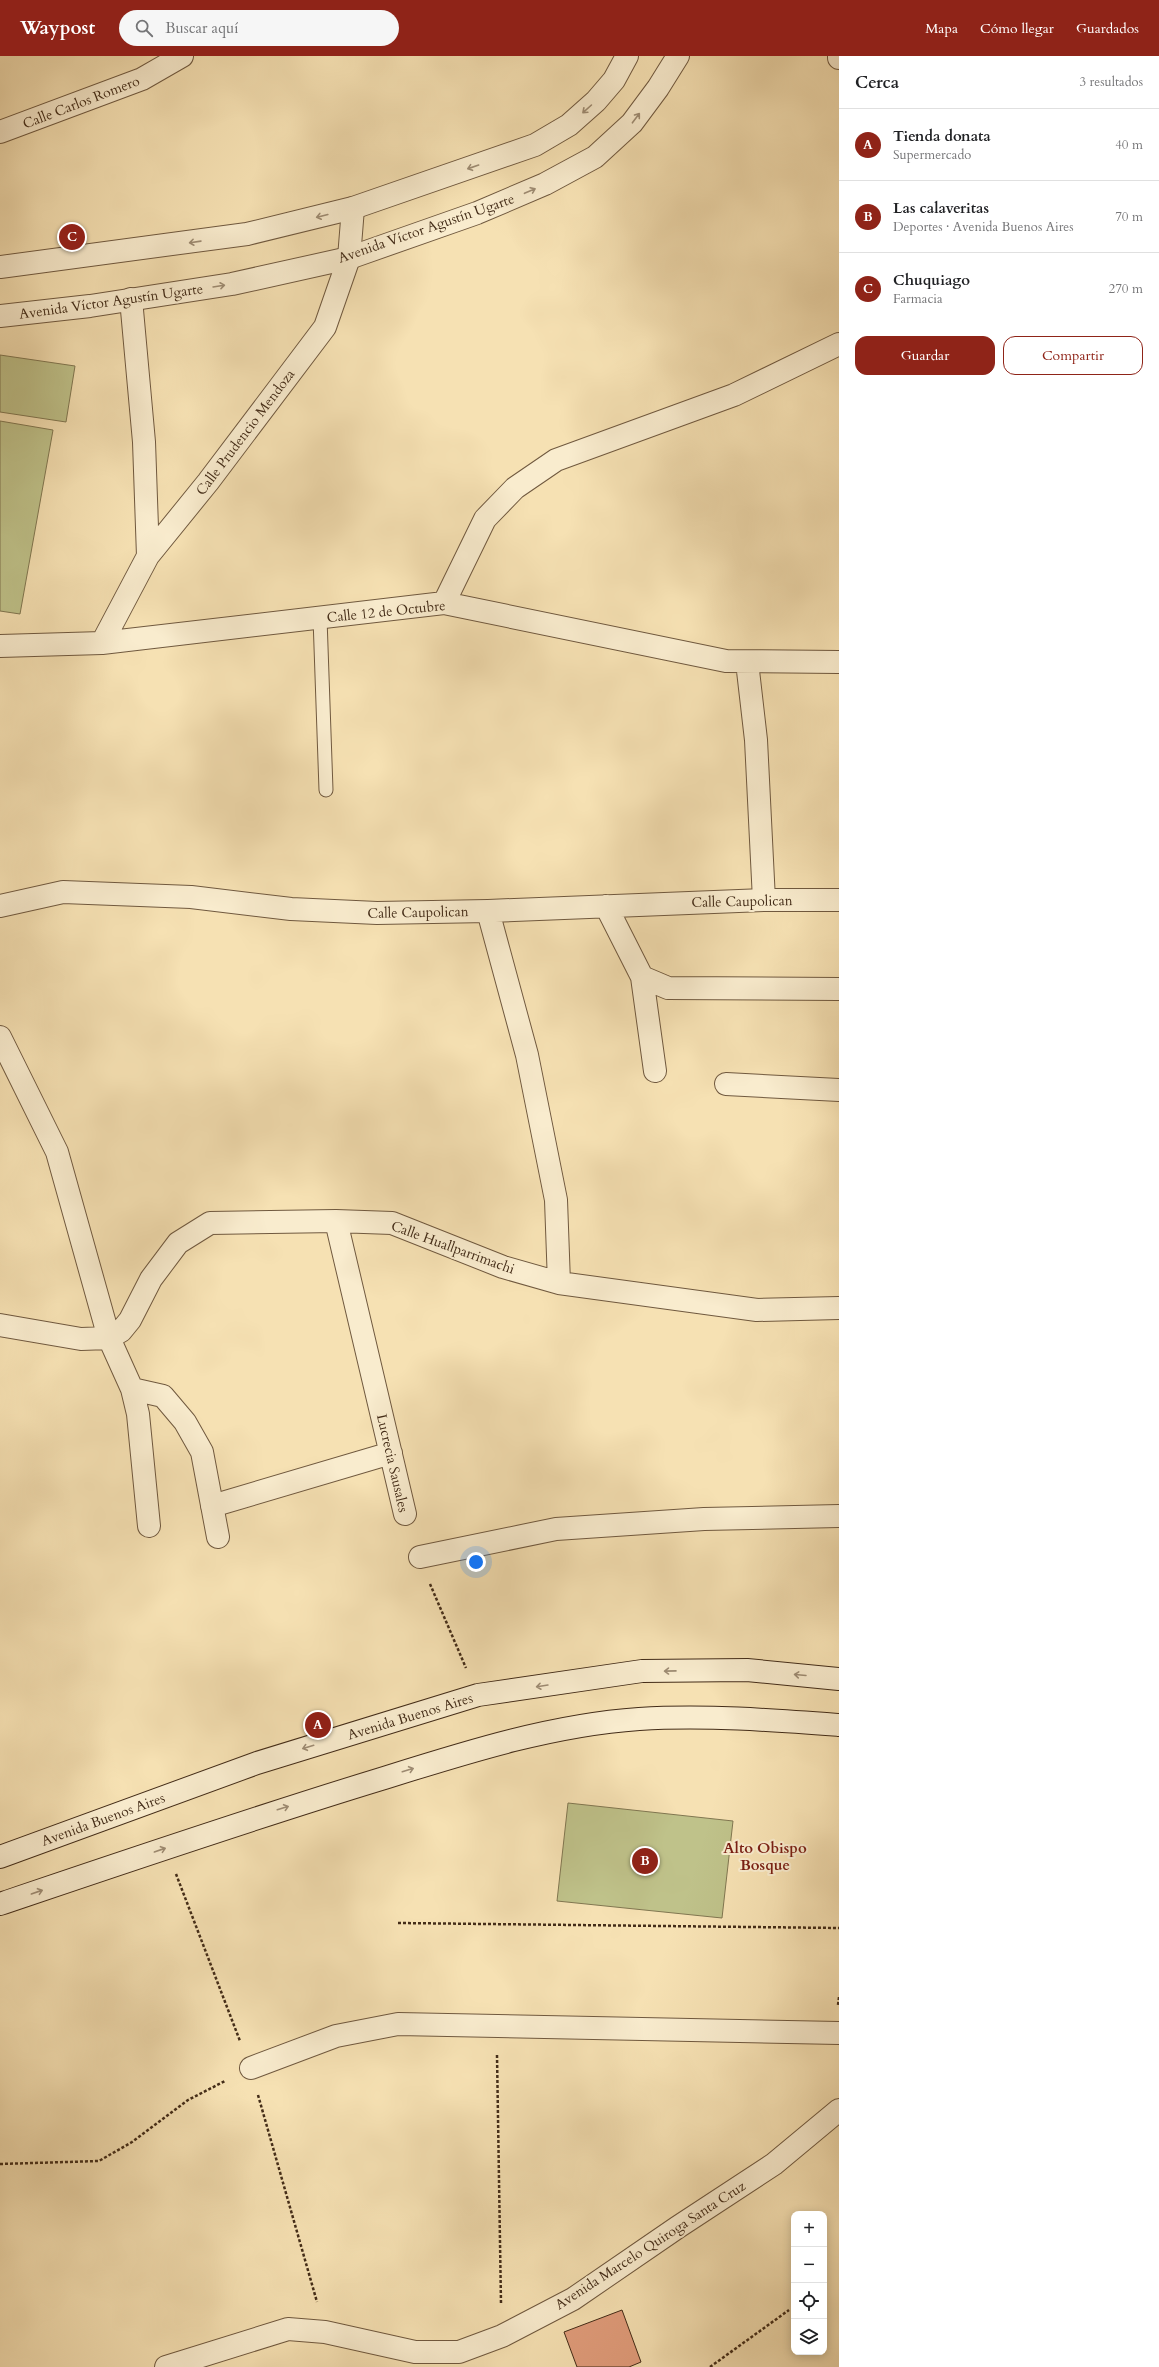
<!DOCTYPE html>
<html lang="es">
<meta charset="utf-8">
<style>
body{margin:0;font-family:Cardo,serif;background:#f6f6f6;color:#202124}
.controls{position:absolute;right:12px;bottom:12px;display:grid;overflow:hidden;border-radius:8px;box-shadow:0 2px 10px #0003}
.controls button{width:36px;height:36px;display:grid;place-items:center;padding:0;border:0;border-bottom:1px solid #e0e0e0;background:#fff;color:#202124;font:20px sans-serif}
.you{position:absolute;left:476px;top:1506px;width:14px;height:14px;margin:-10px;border:3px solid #fff;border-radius:50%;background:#1a73e8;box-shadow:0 0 0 6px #1a73e833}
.badge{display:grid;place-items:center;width:26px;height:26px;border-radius:50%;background:#8f2418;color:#fff;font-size:13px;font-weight:700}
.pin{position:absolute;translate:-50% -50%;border:2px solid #fff;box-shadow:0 1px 4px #0006}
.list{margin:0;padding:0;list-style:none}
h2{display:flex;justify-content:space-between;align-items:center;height:52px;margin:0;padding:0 16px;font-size:17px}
h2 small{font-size:13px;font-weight:400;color:#757577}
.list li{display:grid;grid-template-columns:26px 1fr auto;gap:12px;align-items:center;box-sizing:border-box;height:72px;padding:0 16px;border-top:1px solid #e0e0e0}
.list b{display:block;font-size:15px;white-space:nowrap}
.list p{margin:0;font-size:13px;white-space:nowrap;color:#757577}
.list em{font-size:13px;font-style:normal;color:#757577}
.actions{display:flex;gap:8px;padding:12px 16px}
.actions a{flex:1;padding:9px 0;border:1px solid #8f2418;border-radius:12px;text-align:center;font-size:14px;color:#8f2418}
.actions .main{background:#8f2418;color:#fff}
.icon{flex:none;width:22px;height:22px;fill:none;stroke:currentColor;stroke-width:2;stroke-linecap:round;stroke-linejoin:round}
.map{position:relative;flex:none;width:839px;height:2311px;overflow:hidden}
header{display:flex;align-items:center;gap:24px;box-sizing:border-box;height:56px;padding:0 20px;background:#8f2418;color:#fff}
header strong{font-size:19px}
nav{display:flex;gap:22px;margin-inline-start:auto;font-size:14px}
.search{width:280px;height:36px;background:#f6f6f6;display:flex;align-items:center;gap:10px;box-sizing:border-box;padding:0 14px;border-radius:22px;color:#757577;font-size:15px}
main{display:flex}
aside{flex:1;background:#fff}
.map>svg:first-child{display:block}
.green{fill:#bfc28a;stroke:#817751}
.building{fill:#e19d7c;stroke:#432c18}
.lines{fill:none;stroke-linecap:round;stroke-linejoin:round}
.service-casing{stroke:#70593f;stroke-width:15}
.minor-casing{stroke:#70593f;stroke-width:24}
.tertiary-casing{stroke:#70593f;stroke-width:24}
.secondary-casing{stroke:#432c18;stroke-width:24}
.path{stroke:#432c18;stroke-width:2.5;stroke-dasharray:3 2;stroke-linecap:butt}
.service{stroke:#f9ecce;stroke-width:13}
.minor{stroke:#f9ecce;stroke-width:22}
.tertiary{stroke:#f9ecce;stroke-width:22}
.secondary{stroke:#f9ecce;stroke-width:22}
.oneway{stroke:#9e8c73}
.labels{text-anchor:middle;stroke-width:4;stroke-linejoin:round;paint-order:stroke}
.street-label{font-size:14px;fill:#432c18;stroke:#f9ecce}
.neighbourhood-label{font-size:15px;font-weight:bold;fill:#7a1f14;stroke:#f9ecce}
</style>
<header>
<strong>Waypost</strong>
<div class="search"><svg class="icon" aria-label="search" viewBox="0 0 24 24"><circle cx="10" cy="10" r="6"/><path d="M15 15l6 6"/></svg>Buscar aquí</div>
<nav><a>Mapa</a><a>Cómo llegar</a><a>Guardados</a></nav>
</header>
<main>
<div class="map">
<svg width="839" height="2311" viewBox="0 0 839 2311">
<rect width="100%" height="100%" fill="#f6e1b3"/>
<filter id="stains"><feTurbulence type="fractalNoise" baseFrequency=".005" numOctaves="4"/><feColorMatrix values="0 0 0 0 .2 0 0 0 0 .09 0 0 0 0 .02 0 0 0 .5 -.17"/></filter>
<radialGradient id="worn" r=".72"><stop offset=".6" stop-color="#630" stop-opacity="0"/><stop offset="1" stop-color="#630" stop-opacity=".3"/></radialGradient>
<path class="green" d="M0,299L75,310L66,366L0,356Z
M0,365L53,374L20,558L0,555Z
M568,1747L733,1765L722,1862L557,1845Z"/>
<path class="building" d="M622,2254L641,2306L629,2311H577L564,2276Z"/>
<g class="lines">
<defs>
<path id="service" d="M320,562L326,734"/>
<path id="minor" d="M839,1V2
M0,76L142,23L182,0
M131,243L144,386L148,500
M444,547L485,463L515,432L556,404L734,339L839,288
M102,587L148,500L208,426L325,271L349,202L353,152
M0,590L102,587L444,547L726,605L839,606
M747,606L756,684L764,844
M0,850L63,836L191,841L291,853L377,857L488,855L764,844H839
M606,850L642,921L655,1015
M488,855L527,999L556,1144L559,1227
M642,921L668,932L839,933
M0,981L57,1096L109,1282L132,1333L138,1358L149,1470
M726,1028L839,1034
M336,1165L405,1458
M0,1269L81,1283L109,1282L121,1275L130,1264L151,1223L178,1187L210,1167L336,1165L392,1167L503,1211L559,1227L757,1254L839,1252
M132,1333L163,1340L185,1366L202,1396L218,1481
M212,1450L391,1397
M420,1501L556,1473L704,1463L839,1460
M251,2012L336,1980L398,1968L839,1977"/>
<path id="tertiary" d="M0,211L247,178L353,152L535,89L569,69L596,45L614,24L627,0
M0,260L90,250L232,228L349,202L477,157L545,128L595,101L632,67L658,32L678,0
M166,2311L288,2273L325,2276L415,2296H459L502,2280L573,2243L678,2171L774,2108L839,2054"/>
<path id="secondary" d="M0,1801L257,1707L478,1639L642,1615L747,1614L839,1623
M0,1848C127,1805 253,1762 381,1723C464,1697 551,1669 639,1663C706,1659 772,1664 839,1669"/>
</defs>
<use href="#service" class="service-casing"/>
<use href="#minor" class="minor-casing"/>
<use href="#tertiary" class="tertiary-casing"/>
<use href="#secondary" class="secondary-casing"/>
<path class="path" d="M430,1528L466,1612
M176,1818L240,1985
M398,1867L839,1872
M838,1949L839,1941
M497,1999L501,2248
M258,2039L317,2246
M0,2108L99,2105L132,2086L188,2044L225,2025
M710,2311L789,2254"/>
<use href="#service" class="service"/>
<use href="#minor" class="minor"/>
<use href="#tertiary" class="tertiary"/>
<use href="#secondary" class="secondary"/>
</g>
<defs><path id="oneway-shaft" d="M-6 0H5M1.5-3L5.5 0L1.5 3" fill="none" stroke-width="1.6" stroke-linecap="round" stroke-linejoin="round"/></defs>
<g class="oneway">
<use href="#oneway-shaft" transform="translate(587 53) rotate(138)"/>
<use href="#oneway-shaft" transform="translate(636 62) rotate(-53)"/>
<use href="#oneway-shaft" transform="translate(473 111) rotate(161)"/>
<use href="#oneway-shaft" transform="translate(530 135) rotate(-23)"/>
<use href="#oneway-shaft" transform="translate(322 160) rotate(166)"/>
<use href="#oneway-shaft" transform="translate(195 186) rotate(172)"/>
<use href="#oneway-shaft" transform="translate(219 230) rotate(-9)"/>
<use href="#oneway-shaft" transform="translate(670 1615) rotate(179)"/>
<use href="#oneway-shaft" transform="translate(800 1619) rotate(-175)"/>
<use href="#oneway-shaft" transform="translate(542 1630) rotate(171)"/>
<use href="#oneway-shaft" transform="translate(308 1691) rotate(163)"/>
<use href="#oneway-shaft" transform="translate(408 1714) rotate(-17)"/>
<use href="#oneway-shaft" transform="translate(283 1752) rotate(-17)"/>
<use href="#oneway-shaft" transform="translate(160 1794) rotate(-19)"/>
<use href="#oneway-shaft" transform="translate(37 1836) rotate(-19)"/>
</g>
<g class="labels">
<g class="street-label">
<text transform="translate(81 46) rotate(-21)" y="5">Calle Carlos Romero</text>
<text transform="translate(426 172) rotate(-19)" y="5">Avenida Víctor Agustín Ugarte</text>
<text transform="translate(111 245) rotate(-8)" y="5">Avenida Víctor Agustín Ugarte</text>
<text transform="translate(245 376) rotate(-53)" y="5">Calle Prudencio Mendoza</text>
<text transform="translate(386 555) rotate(-6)" y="5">Calle 12 de Octubre</text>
<text transform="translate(742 845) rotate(-1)" y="5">Calle Caupolican</text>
<text transform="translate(418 856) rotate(-1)" y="5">Calle Caupolican</text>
<text transform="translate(453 1191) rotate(20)" y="5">Calle Huallparrimachi</text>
<text transform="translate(393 1407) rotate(77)" y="5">Lucrecia Sausales</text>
<text transform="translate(410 1660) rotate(-17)" y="5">Avenida Buenos Aires</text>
<text transform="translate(103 1763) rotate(-20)" y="5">Avenida Buenos Aires</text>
<text transform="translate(650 2189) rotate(-33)" y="5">Avenida Marcelo Quiroga Santa Cruz</text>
</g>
<g class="neighbourhood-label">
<text x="765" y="1797">Alto Obispo<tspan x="765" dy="17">Bosque</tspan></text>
</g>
</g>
<rect width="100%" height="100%" filter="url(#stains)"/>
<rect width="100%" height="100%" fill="url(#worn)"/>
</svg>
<div class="controls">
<button>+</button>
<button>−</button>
<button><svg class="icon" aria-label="locate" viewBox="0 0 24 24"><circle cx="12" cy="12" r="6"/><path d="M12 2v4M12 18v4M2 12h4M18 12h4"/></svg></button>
<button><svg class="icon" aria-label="layers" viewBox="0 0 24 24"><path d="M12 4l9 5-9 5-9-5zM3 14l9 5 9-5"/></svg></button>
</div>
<div class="you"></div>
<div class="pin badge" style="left:318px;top:1669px">A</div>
<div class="pin badge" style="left:645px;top:1805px">B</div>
<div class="pin badge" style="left:72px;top:181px">C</div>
</div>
<aside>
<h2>Cerca<small>3 resultados</small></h2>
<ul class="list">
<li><span class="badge">A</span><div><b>Tienda donata</b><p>Supermercado</p></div><em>40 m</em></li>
<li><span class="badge">B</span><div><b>Las calaveritas</b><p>Deportes · Avenida Buenos Aires</p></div><em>70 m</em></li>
<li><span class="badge">C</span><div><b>Chuquiago</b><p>Farmacia</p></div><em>270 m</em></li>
</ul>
<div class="actions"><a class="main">Guardar</a><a>Compartir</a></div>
</aside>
</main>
